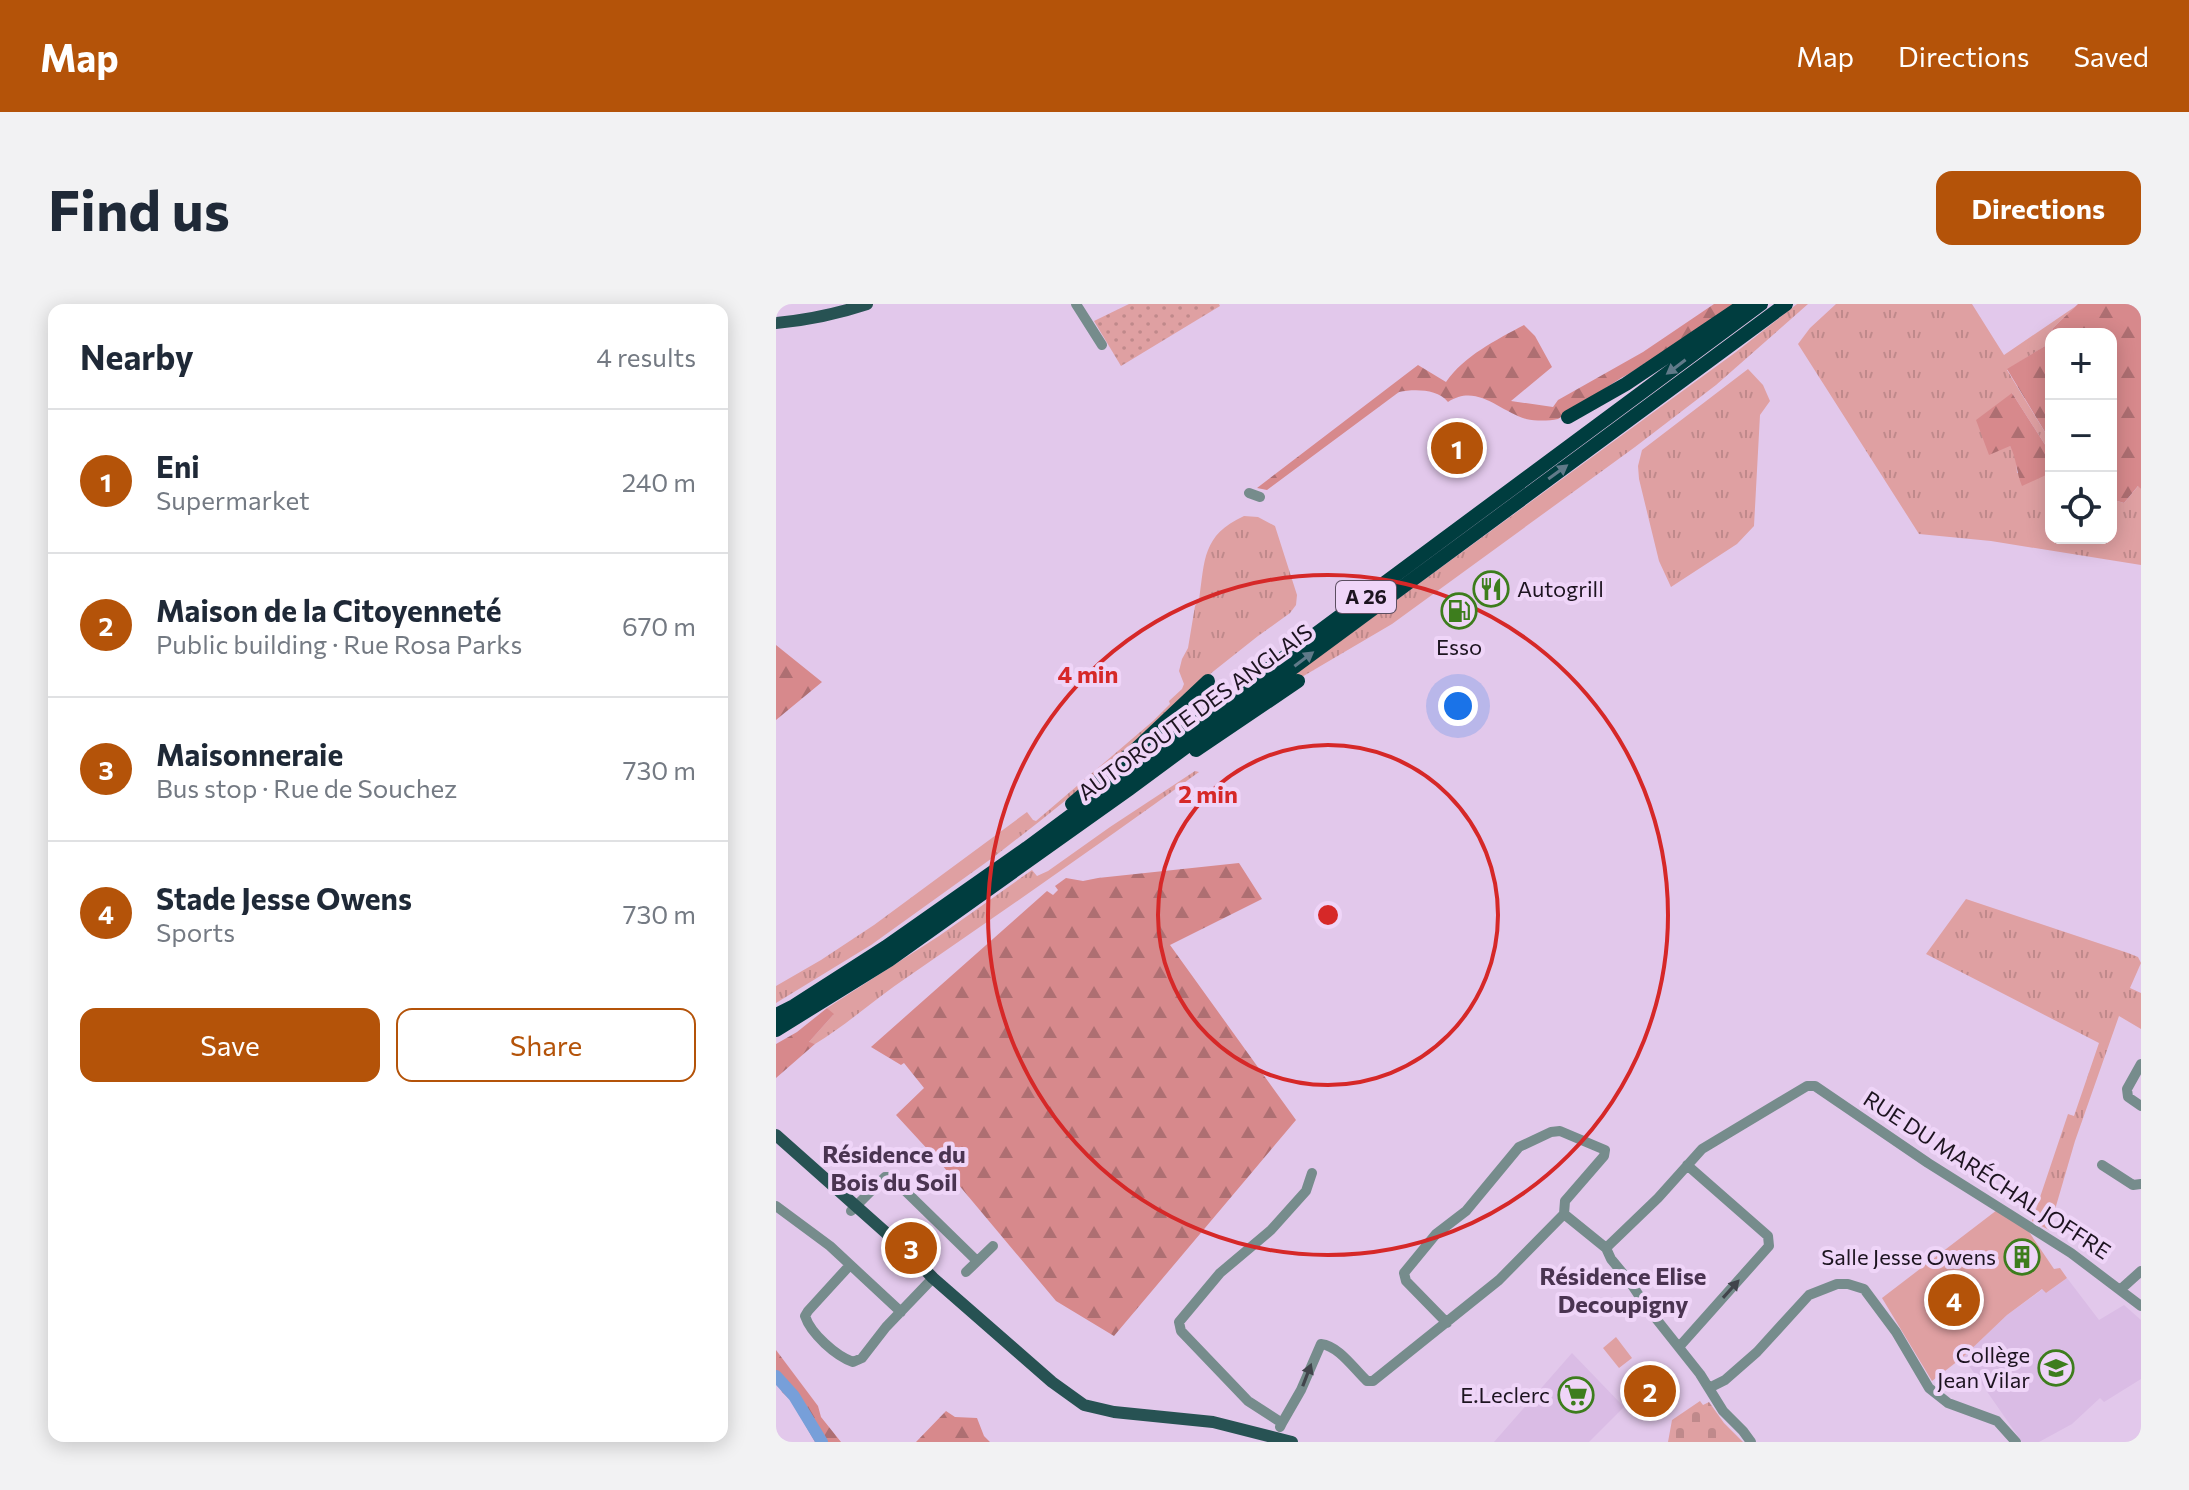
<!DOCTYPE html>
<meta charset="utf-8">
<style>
body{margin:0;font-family:Commissioner,sans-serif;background:#f2f2f3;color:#1f2937}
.controls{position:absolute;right:24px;top:24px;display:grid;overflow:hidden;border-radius:16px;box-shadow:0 4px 20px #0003}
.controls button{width:72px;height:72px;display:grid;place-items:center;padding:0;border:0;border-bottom:2px solid #e0e1e3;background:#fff;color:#1f2937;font:40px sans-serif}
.you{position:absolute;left:682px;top:402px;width:28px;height:28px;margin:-20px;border:6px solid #fff;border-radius:50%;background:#1a73e8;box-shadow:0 0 0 12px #1a73e833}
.badge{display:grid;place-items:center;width:52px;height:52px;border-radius:50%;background:#b45309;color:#fff;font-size:26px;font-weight:700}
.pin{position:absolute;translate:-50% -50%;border:4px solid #fff;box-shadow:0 2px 8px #0006}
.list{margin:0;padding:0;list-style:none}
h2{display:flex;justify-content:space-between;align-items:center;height:104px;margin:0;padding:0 32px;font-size:34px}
h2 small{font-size:26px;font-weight:400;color:#747a83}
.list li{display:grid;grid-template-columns:52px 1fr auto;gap:24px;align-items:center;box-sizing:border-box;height:144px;padding:0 32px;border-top:2px solid #e0e1e3}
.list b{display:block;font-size:30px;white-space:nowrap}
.list p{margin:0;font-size:26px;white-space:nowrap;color:#747a83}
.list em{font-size:26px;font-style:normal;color:#747a83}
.actions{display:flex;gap:16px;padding:24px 32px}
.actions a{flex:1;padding:18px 0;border:2px solid #b45309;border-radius:16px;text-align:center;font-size:28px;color:#b45309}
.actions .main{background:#b45309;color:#fff}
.icon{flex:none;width:44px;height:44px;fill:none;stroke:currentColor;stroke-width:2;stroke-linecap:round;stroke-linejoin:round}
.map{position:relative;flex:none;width:1365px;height:1138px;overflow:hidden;border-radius:16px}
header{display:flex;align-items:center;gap:48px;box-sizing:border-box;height:112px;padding:0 40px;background:#b45309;color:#fff}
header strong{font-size:38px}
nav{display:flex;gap:44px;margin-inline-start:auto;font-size:28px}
.intro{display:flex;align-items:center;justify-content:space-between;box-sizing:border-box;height:192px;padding:0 48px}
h1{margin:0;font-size:56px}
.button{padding:20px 36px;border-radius:16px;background:#b45309;color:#fff;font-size:28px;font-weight:700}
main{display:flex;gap:48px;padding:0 48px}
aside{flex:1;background:#fff;border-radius:16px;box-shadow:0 4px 20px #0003}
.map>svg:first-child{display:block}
.built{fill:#dabce5}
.grass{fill:url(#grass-tufts)}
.forest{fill:url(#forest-firs)}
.cemetery{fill:url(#cemetery-stones)}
.park{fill:url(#park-dots)}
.pitch{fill:#dfa0a2}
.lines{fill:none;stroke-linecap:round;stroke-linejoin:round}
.river{stroke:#779fd9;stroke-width:12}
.minor{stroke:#768c8c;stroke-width:10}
.major{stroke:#275253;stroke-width:12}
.highway{stroke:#003d3f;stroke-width:14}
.oneway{fill:#607a89}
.oneway2{fill:#41444b}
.ring{fill:none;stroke:#d62828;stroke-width:4}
.labels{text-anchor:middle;stroke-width:8;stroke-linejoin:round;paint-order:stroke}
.shield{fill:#efd5f8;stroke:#5c4e61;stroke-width:2}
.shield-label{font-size:20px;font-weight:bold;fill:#1d1420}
.poi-label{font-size:22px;fill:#1d1420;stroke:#efd5f8;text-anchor:end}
.street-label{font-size:22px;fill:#1d1420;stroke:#efd5f8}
.neighbourhood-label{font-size:24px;font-weight:bold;fill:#4a3451;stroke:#efd5f8}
.centre{fill:#d62828;stroke:#efd5f8;stroke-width:4}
.ring-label{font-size:24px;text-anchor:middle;font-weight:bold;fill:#d62828;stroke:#efd5f8;stroke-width:8;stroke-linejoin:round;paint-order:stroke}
</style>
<header>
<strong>Map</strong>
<nav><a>Map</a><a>Directions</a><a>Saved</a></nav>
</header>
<div class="intro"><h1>Find us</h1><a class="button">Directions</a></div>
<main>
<aside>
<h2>Nearby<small>4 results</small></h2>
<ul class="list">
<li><span class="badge">1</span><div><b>Eni</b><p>Supermarket</p></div><em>240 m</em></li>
<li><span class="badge">2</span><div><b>Maison de la Citoyenneté</b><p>Public building · Rue Rosa Parks</p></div><em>670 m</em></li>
<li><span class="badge">3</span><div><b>Maisonneraie</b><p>Bus stop · Rue de Souchez</p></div><em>730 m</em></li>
<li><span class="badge">4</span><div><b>Stade Jesse Owens</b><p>Sports</p></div><em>730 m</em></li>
</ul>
<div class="actions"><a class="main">Save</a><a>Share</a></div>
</aside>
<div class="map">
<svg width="1365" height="1138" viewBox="0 0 1365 1138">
<defs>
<pattern id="grass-tufts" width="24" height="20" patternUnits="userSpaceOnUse" patternTransform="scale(2)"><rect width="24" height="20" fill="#dfa0a2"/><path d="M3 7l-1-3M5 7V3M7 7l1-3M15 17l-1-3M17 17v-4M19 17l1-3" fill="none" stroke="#bf898b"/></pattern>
<pattern id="forest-firs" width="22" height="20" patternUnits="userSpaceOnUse" patternTransform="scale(2)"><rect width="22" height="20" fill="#d7898c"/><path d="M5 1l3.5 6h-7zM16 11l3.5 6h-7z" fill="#ae6f72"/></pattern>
<pattern id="cemetery-stones" width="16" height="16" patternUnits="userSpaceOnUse" patternTransform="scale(2)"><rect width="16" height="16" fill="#dfa0a2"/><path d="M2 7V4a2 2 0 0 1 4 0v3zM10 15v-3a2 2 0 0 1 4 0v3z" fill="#bf898b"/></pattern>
<pattern id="park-dots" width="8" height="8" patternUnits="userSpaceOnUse" patternTransform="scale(2)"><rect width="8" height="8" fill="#dfa0a2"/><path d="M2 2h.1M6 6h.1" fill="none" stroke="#bf898b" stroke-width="1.8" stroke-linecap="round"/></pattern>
</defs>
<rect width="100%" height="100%" fill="#e2c8eb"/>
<path class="built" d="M1291,974L1323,1016L1348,1001L1365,1016V1075L1328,1098L1324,1094L1296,1120L1263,1138H1246L1187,1053L1231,1011L1267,985L1270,989Z
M796,1049L848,1103L813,1138H718Z"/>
<path class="grass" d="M1021,0H1032L940,81L859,143L616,320L502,387L500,384L960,48Z
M1060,0H1196L1228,51L1300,2L1277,24L1269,42L1231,66L1275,138V150L1236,89L1234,142L1240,153L1241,169L1270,170L1275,188V234H1335V195L1348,199L1363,181L1365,185V261L1215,237L1143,230L1022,40L1034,24Z
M972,65L987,81L994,97L984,111L978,222L961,240L895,283L883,257L863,175L862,162L866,146Z
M468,212L482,213L499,222L521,291L520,301L514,309L482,332L429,374L341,455L264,517L219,552L95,641L0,699V682L45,656L98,621L251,508L257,516L260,517L377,417L394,400L393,397L406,385L408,380L403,367L406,355L412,344L419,302L423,296C429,256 426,231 468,212Z
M419,467L423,468C327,538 230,605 133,672C101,693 72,720 39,740L32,739L57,711L51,704L163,632L256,566L261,572L272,567L334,523Z
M1190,595L1352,649L1362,653L1365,659L1354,684L1365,689V725L1343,712L1299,837L1273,926L1256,917L1292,810L1298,812L1323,739L1150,650Z"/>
<path class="forest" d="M938,0H959L882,53C868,58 858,68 845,74L782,115C772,117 760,117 750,115C723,107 701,79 672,98C661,85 639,85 623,88L491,186L481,184L642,61L670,78C688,52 720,36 748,21L759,32L776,63L735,97L777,103L782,96L867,48Z
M1302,0H1365V185L1362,182L1348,199L1335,195V30H1275V138L1231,65L1269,42L1277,24Z
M1236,89L1275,150V188L1270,171L1246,182C1240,168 1241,155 1234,142L1213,151L1200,116Z
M0,341L46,378L0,416Z
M463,559L486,595L394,641L520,816L338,1032L280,997L166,861L120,811L148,784L128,759L125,761L95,743L271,587L277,591L282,586L279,582L290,574L307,577L322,574Z
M51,704L58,710L33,738L39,740L0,774V740L21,728Z
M0,1046L42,1102L45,1113L65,1138H39L28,1119L21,1102L6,1088L0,1076Z
M170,1107L179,1113L201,1114L208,1132L214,1138H140Z"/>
<path class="cemetery" d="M924,1097L927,1101L933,1098L948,1119L967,1138H892L896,1116Z"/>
<path class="park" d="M353,0H443L444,2L345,62L318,17Z"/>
<path class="pitch" d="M1221,906L1249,922L1278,965L1284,964L1291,974L1270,989L1266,985L1231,1011L1187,1053L1156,1077L1106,994Z
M840,1033L856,1054L843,1064L827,1044Z"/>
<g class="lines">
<path class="river" d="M0,1072L18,1092L46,1138"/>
<path class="minor" d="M300,0L326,41
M473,189L484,193
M1365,760L1351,785L1352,793L1365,802
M1326,861L1357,881L1365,880
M0,902L54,942L125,1008
M75,907L109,873H115L201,957
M788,910L830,944L835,955L854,978L870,1002L924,1070L947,1107L967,1127L975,1138
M830,944L882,894L926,845L1031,782H1039L1152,859L1295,949L1365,1002
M74,961L32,1007L29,1012C35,1030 60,1052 77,1058L86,1054L110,1023L157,974
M190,968L217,942
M1345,985L1365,967
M671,1019L630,977L628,969L660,930L690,907L743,843L775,828L784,827L829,846L828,852L789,897L788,910
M903,1043L993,942L992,932L911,861
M933,1084L949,1076L981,1048L1033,991L1061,980H1072L1088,985L1120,1028L1153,1084L1172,1099L1221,1117L1240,1138
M506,1119L525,1086L545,1040C563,1042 578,1065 591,1077H597L723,976L788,910
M504,1123L506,1119L472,1097L405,1027L403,1018L444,969L495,926L530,887L536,869"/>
<path class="major" d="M0,19C32,16 61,10 91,0
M0,831L135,951L157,974L276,1078L308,1101L338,1108L437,1118L516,1138"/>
<path class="highway" d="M792,113L850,80L969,0
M420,446L522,377
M296,500L359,446L432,377
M0,711L18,702L110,643L251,544L985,0
M0,726L113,656L353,485L1010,0"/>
</g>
<defs><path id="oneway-solid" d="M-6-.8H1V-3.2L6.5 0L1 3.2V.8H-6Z" transform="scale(2)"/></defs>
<g class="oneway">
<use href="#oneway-solid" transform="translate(900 63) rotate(143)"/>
<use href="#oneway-solid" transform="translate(782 168) rotate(-36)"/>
<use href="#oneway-solid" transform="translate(528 355) rotate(-37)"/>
</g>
<g class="oneway2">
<use href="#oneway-solid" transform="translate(955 985) rotate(-48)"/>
<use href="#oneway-solid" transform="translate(531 1071) rotate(-69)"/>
</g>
<g class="ring">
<circle cx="552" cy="611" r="170"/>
<circle cx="552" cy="611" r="340"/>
</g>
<defs>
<symbol id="restaurant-ring" viewBox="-11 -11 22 22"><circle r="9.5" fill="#efd5f8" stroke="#3d7d1d" stroke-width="1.5"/><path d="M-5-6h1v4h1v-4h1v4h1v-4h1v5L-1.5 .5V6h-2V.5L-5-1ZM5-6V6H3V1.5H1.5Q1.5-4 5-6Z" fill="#3d7d1d"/></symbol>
<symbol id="fuel-ring" viewBox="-11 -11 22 22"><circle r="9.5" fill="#efd5f8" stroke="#3d7d1d" stroke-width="1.5"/><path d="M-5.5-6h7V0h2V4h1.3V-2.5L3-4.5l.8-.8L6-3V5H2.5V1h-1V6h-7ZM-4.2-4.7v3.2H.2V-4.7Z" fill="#3d7d1d"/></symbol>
<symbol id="building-ring" viewBox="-11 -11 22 22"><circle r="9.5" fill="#efd5f8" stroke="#3d7d1d" stroke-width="1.5"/><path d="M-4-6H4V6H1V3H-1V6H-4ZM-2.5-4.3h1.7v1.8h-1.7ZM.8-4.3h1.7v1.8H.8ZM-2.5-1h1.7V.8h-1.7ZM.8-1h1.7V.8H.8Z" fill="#3d7d1d"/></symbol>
<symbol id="school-ring" viewBox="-11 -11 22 22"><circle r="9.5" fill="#efd5f8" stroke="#3d7d1d" stroke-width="1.5"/><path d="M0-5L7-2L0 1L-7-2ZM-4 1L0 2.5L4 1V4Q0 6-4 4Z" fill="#3d7d1d"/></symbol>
<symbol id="supermarket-ring" viewBox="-11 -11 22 22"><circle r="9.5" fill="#efd5f8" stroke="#3d7d1d" stroke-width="1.5"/><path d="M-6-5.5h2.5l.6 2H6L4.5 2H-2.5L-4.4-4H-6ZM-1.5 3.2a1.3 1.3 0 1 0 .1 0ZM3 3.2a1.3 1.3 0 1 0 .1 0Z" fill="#3d7d1d"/></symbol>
</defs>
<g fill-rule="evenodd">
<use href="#restaurant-ring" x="695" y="265" width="40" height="40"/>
<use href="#fuel-ring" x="663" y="287" width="40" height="40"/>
<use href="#building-ring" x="1226" y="933" width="40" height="40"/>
<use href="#school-ring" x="1260" y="1044" width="40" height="40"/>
<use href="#supermarket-ring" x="780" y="1071" width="40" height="40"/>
</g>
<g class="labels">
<rect class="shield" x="560" y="277" width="60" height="32" rx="6"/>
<g class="shield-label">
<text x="590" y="300">A 26</text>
</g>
<g class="poi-label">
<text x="741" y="293" text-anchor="start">Autogrill</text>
<text x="683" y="351" text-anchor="middle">Esso</text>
<text x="1220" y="961">Salle Jesse Owens</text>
<text x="1254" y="1059">Collège<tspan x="1254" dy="25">Jean Vilar</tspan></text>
<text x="774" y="1099">E.Leclerc</text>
</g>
<g class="street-label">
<text transform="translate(419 408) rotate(-36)" y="8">AUTOROUTE DES ANGLAIS</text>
<text transform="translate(1211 871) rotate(33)" y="8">RUE DU MARÉCHAL JOFFRE</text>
</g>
<g class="neighbourhood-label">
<text x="118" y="859">Résidence du<tspan x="118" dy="28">Bois du Soil</tspan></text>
<text x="847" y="981">Résidence Elise<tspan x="847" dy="28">Decoupigny</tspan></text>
</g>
</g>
<circle cx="552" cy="611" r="12" class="centre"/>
<g class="ring-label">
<text x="312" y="379">4 min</text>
<text x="432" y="499">2 min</text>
</g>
</svg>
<div class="controls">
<button>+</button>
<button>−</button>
<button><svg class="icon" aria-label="locate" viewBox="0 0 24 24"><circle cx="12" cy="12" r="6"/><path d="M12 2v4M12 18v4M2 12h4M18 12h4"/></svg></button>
</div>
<div class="you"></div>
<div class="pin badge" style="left:681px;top:144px">1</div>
<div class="pin badge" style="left:874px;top:1087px">2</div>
<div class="pin badge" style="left:135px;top:944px">3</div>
<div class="pin badge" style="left:1178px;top:996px">4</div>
</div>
</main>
